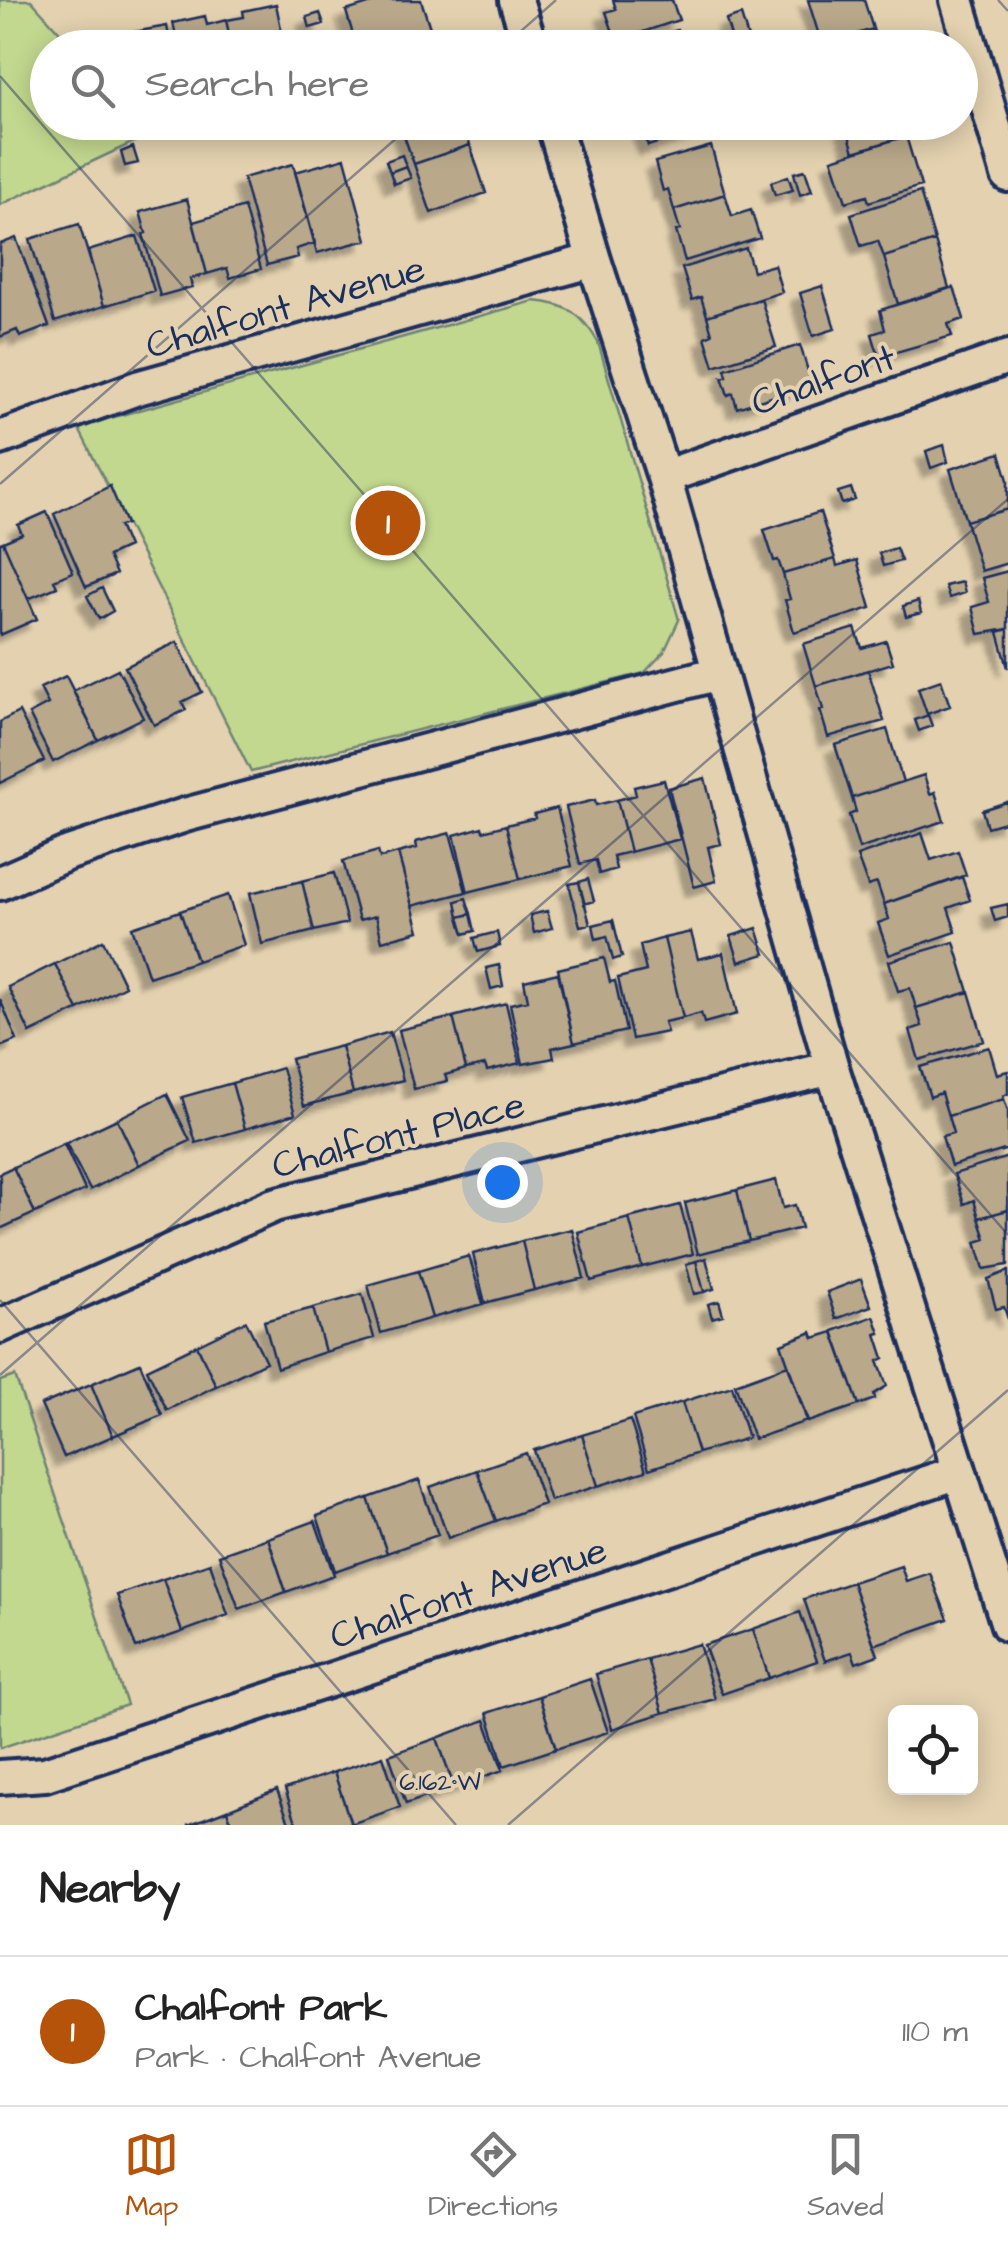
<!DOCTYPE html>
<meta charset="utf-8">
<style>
body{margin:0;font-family:"Architects Daughter",sans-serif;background:#f6f6f6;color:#222}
.controls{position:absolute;right:30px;bottom:30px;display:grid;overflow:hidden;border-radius:15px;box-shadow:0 5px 25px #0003}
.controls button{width:90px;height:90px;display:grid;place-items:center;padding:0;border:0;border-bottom:2px solid #e0e0e0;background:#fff;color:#222;font:50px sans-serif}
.you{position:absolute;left:502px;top:1182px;width:35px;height:35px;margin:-25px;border:8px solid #fff;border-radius:50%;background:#1a73e8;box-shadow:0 0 0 15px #1a73e833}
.badge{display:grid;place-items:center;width:65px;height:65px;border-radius:50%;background:#b45309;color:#fff;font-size:32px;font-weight:700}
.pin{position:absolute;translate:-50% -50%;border:5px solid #fff;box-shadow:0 2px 10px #0006}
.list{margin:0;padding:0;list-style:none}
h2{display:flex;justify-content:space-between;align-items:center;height:130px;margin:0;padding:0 40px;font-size:42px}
h2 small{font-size:32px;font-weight:400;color:#767676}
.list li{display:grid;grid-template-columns:65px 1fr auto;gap:30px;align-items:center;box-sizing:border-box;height:150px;padding:0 40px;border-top:2px solid #e0e0e0}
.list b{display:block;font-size:38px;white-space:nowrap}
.list p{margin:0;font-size:32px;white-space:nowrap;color:#767676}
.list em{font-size:32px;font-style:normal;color:#767676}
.icon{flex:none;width:55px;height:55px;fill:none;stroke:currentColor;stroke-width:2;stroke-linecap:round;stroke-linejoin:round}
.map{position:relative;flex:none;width:1008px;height:1825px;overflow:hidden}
.search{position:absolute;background:#fff;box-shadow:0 5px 25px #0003;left:30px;right:30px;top:30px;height:110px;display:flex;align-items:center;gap:25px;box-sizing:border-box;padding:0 35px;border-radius:55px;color:#767676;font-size:38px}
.sheet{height:280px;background:#fff}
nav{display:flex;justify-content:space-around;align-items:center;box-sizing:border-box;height:140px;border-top:2px solid #e0e0e0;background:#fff;font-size:28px;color:#767676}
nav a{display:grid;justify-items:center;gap:5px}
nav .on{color:#b45309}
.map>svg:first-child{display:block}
.green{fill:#c2d88e;stroke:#6e8476;stroke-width:2.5}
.building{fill:#b9a88a;stroke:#1b2f5e;stroke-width:2.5;filter:url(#shadow)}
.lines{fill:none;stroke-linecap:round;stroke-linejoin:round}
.street-casing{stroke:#1b2f5e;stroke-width:40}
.street{stroke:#e3d1af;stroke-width:32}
.ticks{fill:none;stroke:#1b2f5e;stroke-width:2.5;stroke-opacity:0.45}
.labels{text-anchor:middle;stroke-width:8;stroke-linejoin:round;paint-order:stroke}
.street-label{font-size:38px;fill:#1b2f5e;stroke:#e3d1af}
.ticks-label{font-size:25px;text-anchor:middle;fill:#1b2f5e;stroke:#e3d1af;stroke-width:8;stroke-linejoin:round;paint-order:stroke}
</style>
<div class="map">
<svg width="1008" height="1825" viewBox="0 0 1008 1825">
<defs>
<filter id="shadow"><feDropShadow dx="-9" dy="9" stdDeviation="2.5" flood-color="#0004"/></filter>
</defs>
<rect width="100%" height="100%" fill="#e3d1af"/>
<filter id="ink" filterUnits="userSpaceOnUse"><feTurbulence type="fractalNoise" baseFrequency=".01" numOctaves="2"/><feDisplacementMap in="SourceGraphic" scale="20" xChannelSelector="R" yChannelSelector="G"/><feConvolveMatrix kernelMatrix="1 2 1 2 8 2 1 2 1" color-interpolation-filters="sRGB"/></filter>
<g filter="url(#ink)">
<path class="green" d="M0,0H31L73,47L48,48V122L141,123L151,134L0,205Z
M534,301C567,304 581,313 598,342L679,620L664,652L644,673L251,772L78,427Z
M15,1376L127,1705L0,1748V1381Z"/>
<path class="building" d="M381,0H421L433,37L399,48H357L346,11Z
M613,0H672L679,20L616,41L606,12L616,9Z
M808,0H864L873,29L822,45Z
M276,4L285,48H232L226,20L244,17L243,11Z
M320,13L324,24L310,28L307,17Z
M741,15L748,38L733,43L726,20Z
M205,16L207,25L226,20L232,48H179L173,23Z
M167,26L171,48H119L137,44L134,32Z
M873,29L879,48H823L822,45Z
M677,30L683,48H623Z
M433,37L436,48H399Z
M399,122H462L470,145L414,164Z
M640,122H724L648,146Z
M845,122H902L906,136L854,152Z
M906,136L921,186L869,202L867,196L846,202L832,159Z
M470,145L486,193L431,213L414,164Z
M711,146L725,194L674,210L668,189L663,191L655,162Z
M133,147L138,163L125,166L121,152Z
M402,155L406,166L390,172L386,161Z
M345,158L367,240L317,253L295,172Z
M293,164L315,243L296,249L298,257L267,265L243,178Z
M406,166L411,178L394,184L390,172Z
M805,170L812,191L800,195L794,173Z
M788,176L793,190L775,195L771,182Z
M920,192L935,241L884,257L878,241L861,246L851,214Z
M725,194L732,216L751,210L760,238L685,261L676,231L680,230L674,210Z
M187,199L207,274L190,279L192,287L160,296L143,234L146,233L140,212Z
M244,207L261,269L230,278L227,268L207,274L193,222Z
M79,224L104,306L55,322L30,239Z
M137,236L154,291L104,306L88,251Z
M16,238L49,326L20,337L17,330L0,337V244Z
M935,241L949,288L898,304L884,257Z
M746,248L753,271L774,265L782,292L707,316L701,297L692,300L682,268Z
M822,286L835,329L813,336L800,293Z
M954,287L964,319L948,324L952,336L879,357L872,334L885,330L880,310Z
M761,299L776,347L714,366L705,337L712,334L707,316Z
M800,345L812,384L737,408L733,393L728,395L722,377L727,376L725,369Z
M944,445L948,462L931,468L926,451Z
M1000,453L1008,480V509L966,521L950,469Z
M110,486L126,524L119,526L128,547L108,556L116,574L86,587L54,514Z
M851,488L855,500L842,504L838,492Z
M1008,509V563L981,571L966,521Z
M47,512L73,572L54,580L57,587L28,599L3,542L22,534L18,525Z
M820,512L835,559L783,574L778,560L774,561L764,530Z
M3,542L37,619L0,635V543Z
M896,548L901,561L883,566L879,553Z
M835,559L837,566L857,560L871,608L794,632L785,600L790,599L783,574Z
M1008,571V629L979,634L972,607L989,602L982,578Z
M962,582L965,593L949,598L945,586Z
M102,588L113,611L99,619L87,596Z
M918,601L921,613L906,617L903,606Z
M855,628L862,648L886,641L893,663L816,686L803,644Z
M1008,629V668L998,632Z
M177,642L202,692L182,702L186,710L154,725L125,667Z
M118,669L143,718L98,740L73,691Z
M868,670L884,721L828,737L820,710L823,709L816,686Z
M66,676L98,740L53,762L29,714L48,704L40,688Z
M941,680L950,706L927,714L918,688Z
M19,712L44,761L0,783V722Z
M928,715L932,726L919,731L915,720Z
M887,729L903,782L852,798L835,745Z
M924,775L930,794L935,792L944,821L859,849L849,815L856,812L852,798Z
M705,778L721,844L708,847L716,881L694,887L669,788Z
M664,780L680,839L630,852L617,800L636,795L634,787Z
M595,800L596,805L617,800L630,852L613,856L616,869L599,874L596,860L580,864L566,807Z
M1007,802L1008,821L987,827L982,810Z
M557,808L572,866L520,879L506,825L535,818L534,814Z
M506,825L520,879L468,892L454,835L482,827L483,831Z
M450,833L466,892L412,906L398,853L417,848L416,842Z
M922,833L931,860L958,851L966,875L884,904L877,883L868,886L857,856Z
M378,851L380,858L398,853L419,931L382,941L376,916L359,920L343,861Z
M334,873L347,923L314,931L302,881Z
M962,877L970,900L948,908L956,932L889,955L878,923L889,919L884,904Z
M588,879L594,901L584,904L579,882Z
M302,881L314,931L262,944L250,893Z
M579,882L590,924L580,926L569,884Z
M228,895L244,945L197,961L180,911Z
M466,898L471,914L459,917L456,901Z
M1008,904V917L995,921L991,908Z
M180,911L197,961L149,977L132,927Z
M547,911L552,928L534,933L530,915Z
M471,914L475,931L464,934L459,917Z
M613,920L622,957L613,960L607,936L596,939L593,925Z
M757,928L765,954L739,962L731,936Z
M497,932L500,946L478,952L474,938Z
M691,932L698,959L723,953L737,1014L704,1023L701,1013L683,1018L664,938Z
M664,938L683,1018L664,1022L667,1032L632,1039L618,978L646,971L640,945Z
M103,940L125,986L78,1010L55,964Z
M954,942L969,992L916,1008L910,988L898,991L889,961Z
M604,958L610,982L615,981L626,1031L574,1043L558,969Z
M55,964L78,1010L30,1033L8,987Z
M499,965L503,986L491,989L486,968Z
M558,973L574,1043L552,1048L554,1058L523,1064L510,1004L528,1000L524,981Z
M969,992L984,1041L919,1060L910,1030L922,1026L916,1008Z
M0,999L17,1040L0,1047Z
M506,1003L520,1063L487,1071L485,1065L466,1069L453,1017Z
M453,1017L466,1069L445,1075L447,1081L414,1089L399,1030Z
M390,1032L403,1080L353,1093L341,1046Z
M341,1046L353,1093L304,1106L291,1059Z
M989,1047L997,1074L1008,1071V1094L1003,1096L1004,1099L948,1116L941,1093L930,1097L920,1067Z
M282,1068L295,1114L245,1129L232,1083Z
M232,1083L245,1129L196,1143L182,1097Z
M167,1094L190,1141L139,1165L117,1119Z
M1004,1099L1008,1111V1149L951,1166L942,1136L953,1133L948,1116Z
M117,1119L139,1165L90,1190L66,1143Z
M64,1144L85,1190L35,1213L13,1167Z
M1008,1157V1210L979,1218L974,1200L964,1204L954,1174Z
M13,1167L35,1213L0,1229V1173Z
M776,1180L783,1208L795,1205L801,1228L749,1241L737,1190Z
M737,1190L749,1241L698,1254L685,1203Z
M680,1205L693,1254L642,1267L629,1218Z
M1008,1210V1265L984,1269L976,1242L986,1239L979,1218Z
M629,1218L642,1267L591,1281L578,1232Z
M572,1229L584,1278L534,1290L522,1241Z
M522,1241L534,1290L485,1303L473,1254Z
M469,1256L483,1304L432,1318L418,1271Z
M706,1258L714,1289L704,1292L696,1261Z
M696,1261L704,1292L694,1294L686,1264Z
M418,1271L432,1318L381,1333L368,1285Z
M1008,1271V1319L1004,1307L996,1309L988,1279Z
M861,1279L871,1306L836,1319L827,1292Z
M362,1294L374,1338L325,1352L313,1308Z
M719,1301L723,1315L712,1318L708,1304Z
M313,1308L325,1352L277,1368L264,1321Z
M874,1316L880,1333L876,1334L884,1358L878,1361L887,1386L874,1394L875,1399L859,1405L833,1331Z
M246,1321L266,1362L216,1386L197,1345Z
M812,1332L814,1338L833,1332L859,1405L808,1422L781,1344Z
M197,1345L216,1386L167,1410L147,1369Z
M140,1363L162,1415L113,1436L91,1384Z
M788,1365L807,1421L754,1439L735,1384Z
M91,1384L113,1436L64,1457L41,1405Z
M732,1386L748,1438L698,1453L682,1402Z
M682,1402L698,1453L649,1469L633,1417Z
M630,1420L646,1471L598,1486L582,1435Z
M582,1435L598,1486L550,1501L534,1450Z
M526,1453L544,1504L496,1521L477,1470Z
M477,1470L496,1521L448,1538L430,1487Z
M419,1480L438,1535L387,1553L368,1498Z
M368,1498L387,1553L335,1571L317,1516Z
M315,1521L334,1575L286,1592L268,1538Z
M268,1538L286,1592L239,1609L219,1555Z
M210,1563L228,1615L182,1632L163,1579Z
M901,1566L906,1581L930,1573L948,1619L874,1645L852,1582Z
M163,1579L182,1632L136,1648L117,1595Z
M852,1582L878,1655L856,1663L852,1652L825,1661L804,1599Z
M800,1612L817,1661L769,1678L753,1629Z
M753,1629L769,1678L722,1694L704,1645Z
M699,1644L715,1699L663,1713L647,1659Z
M647,1659L663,1713L612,1729L596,1674Z
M590,1679L608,1732L556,1749L539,1696Z
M539,1696L556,1749L504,1766L487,1713Z
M485,1720L503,1770L454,1787L437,1738Z
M437,1738L454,1787L406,1804L389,1755Z
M383,1756L400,1807L351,1824L334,1772Z
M334,1772L351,1824L297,1825L285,1789Z
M277,1790L290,1825H232L227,1810Z
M227,1810L232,1825H188Z"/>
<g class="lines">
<defs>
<path id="street" d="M516,0L531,48
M957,0L1008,175
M553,122L594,260L664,477L832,1068L1008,1625
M0,438L137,388L594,260
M664,477L1008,357
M0,883L66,854L185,815L719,673
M0,1326L274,1205L832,1068
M0,1777L45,1774L959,1472"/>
</defs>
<use href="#street" class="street-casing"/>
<use href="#street" class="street"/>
</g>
</g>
<path class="ticks" d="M998,0L1008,11M502,48L556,0M0,76L1008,1235M0,484L415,122M0,1300L456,1825M0,1375L1008,499M508,1825L1008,1390"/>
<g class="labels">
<g class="street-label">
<text transform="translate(285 306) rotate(-16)" y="13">Chalfont Avenue</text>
<text transform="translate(823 379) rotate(-19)" y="13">Chalfont</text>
<text transform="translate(398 1134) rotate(-14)" y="13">Chalfont Place</text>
<text transform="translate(468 1592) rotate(-18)" y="13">Chalfont Avenue</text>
</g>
</g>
<g class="ticks-label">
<text x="440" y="1790">6.162°W</text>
</g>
</svg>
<div class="controls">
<button><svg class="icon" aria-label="locate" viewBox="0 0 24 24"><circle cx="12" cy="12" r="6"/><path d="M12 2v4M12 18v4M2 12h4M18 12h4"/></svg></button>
</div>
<div class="you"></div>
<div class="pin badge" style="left:388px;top:523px">1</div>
<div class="search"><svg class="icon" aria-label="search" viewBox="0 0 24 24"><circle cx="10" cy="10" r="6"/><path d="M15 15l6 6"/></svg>Search here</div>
</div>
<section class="sheet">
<h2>Nearby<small></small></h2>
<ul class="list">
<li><span class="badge">1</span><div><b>Chalfont Park</b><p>Park · Chalfont Avenue</p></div><em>110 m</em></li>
</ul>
</section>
<nav>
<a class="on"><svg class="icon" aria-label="map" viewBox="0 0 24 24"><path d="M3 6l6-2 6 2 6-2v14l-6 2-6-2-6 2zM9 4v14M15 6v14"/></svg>Map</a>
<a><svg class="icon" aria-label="directions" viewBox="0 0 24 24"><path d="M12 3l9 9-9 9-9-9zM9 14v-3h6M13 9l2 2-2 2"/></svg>Directions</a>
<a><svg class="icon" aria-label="saved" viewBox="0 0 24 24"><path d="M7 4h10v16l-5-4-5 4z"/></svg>Saved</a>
</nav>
